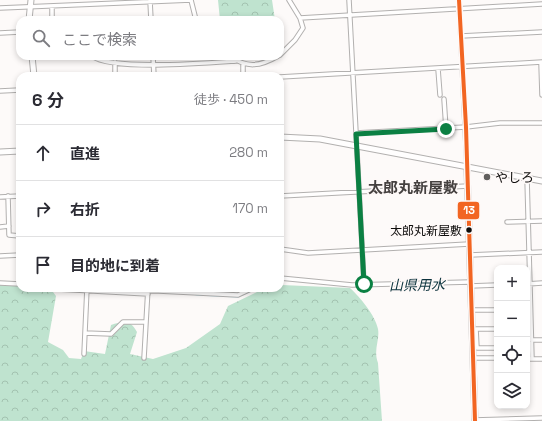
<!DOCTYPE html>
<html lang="ja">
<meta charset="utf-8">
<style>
body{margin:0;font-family:"Space Grotesk","Noto Sans JP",sans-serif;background:#f2f2f3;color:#2b2b33}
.controls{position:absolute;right:12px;bottom:12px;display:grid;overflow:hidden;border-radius:8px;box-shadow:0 2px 6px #0003}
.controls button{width:36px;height:36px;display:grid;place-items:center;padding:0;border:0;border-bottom:1px solid #e1e1e2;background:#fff;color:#2b2b33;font:20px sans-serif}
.stop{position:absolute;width:12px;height:12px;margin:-9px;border:3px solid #0b8043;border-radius:50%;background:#fff}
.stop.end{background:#0b8043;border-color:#fff;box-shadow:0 1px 4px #0008}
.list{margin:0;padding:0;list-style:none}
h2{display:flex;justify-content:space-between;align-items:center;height:52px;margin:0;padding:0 16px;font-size:17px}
h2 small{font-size:13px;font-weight:400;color:#7c7c81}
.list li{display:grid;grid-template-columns:26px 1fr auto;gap:12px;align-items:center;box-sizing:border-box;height:56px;padding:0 16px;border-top:1px solid #e1e1e2}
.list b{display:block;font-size:15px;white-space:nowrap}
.list em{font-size:13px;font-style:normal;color:#7c7c81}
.icon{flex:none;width:22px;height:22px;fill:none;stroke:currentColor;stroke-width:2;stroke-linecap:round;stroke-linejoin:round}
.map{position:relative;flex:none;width:542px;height:421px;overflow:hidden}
.search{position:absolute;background:#fff;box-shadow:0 2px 6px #0003;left:16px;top:16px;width:268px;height:44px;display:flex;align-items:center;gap:10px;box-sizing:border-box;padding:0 14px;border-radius:12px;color:#7c7c81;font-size:15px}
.panel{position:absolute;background:#fff;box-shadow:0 2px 6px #0003;left:16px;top:72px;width:268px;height:220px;border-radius:12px}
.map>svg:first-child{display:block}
.forest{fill:url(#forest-crowns)}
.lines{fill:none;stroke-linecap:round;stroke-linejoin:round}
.stream{stroke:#b4ecfc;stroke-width:1}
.minor-casing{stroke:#b2b0af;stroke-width:5.5}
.primary-casing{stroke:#b2b0af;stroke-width:7}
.minor{stroke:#fffefe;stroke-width:3.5}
.primary{stroke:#fffefe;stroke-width:5}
.bus-1-casing{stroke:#fef9f8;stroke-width:7}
.bus-1{stroke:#f26522;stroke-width:4}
.route{stroke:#0b8043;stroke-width:5}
.poi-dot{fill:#615f5e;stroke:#fef9f8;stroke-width:1.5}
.bus-dot{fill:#0d0c0b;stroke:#fef9f8;stroke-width:1.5}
.labels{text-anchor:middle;stroke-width:3;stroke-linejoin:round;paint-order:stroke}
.bus-label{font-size:12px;fill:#0d0c0b;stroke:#fef9f8;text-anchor:end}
.poi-label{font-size:13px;fill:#0d0c0b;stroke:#fef9f8;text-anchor:start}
.water-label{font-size:14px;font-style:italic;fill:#0c333d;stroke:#fef9f8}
.quarter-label{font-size:15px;font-weight:bold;fill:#454140;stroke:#fef9f8}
.line-badge{stroke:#fef9f8;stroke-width:1.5}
.badge-label{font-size:11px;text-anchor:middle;font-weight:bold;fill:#fff}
</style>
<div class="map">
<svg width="542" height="421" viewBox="0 0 542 421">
<defs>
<pattern id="forest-crowns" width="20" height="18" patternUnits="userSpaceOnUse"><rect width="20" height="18" fill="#bfe3cf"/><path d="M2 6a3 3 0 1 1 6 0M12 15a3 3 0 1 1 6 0" fill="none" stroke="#a3c2b0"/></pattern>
</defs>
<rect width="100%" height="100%" fill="#fdfaf9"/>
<path class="forest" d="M218,0H272L275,20H220Z
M0,285L20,286V288H50L56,296L48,342L63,350L69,358L81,359L84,351L105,354L111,325C123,321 130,319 137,332L130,354L153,359L186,348L220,324L228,306L261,290L280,288V285H282L350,288C360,297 375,315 378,329C380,341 373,349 378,363L382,421H0Z"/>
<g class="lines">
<path class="stream" d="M280,281L286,280
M450,284H467
M473,284H490
M256,289L257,288
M196,295L238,297L254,290"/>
<defs>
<path id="minor" d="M191,0L196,20
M349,0L364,284
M459,0L467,168
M150,1L151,20
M52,6V20
M0,8L191,0
M300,18L542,4
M0,33L20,32
M461,36L542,32
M280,55L295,40L303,28L300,18L289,0
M92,56C112,71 208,63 236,61
M153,56L154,76
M228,56C248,68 259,67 278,56
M115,62V76
M243,63V76
M541,63L542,95
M438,69L440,95
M280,77L542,62
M0,91L20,90
M444,99L446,129
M356,133L466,127L500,123H542
M527,178L532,359
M8,196L9,235L20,236
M280,196L468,186
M0,197L20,196
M507,222L542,221
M0,227L9,226
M280,249L308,253L469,244
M470,255L542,252
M0,256L20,255
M280,278L352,285L470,282
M0,283L20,284
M527,284L542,283
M470,286L497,285
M99,288L238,295L253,288
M57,289L148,294
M471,310H497
M497,329H476L477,348H497
M85,333L111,334L123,322H146
M531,340H542
M84,354L87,288
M144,358L148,288
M473,358H497
M527,359H542
M474,420L542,418"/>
<path id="primary" d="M29,20L31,0
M32,56L34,76
M280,137L320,139L542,181
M0,152L20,151
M467,168L475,421"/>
</defs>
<use href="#minor" class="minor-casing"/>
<use href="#primary" class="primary-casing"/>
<use href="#minor" class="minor"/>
<use href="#primary" class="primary"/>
<defs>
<path id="bus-1" d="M459,0L466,127L475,421"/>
</defs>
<use href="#bus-1" class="bus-1-casing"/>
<use href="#bus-1" class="bus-1"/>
</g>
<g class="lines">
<path class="route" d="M364,284L356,134L446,129"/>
</g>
<circle class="poi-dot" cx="487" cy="177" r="4"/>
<circle class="bus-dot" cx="469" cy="230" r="3.5"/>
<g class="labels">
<g class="bus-label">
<text x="462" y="235">太郎丸新屋敷</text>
</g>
<g class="poi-label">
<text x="495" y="182">やしろ</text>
</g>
<g class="water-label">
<text transform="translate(417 285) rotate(-1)" y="5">山県用水</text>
</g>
<g class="quarter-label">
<text x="413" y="193">太郎丸新屋敷</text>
</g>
</g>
<rect class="line-badge" x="457" y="201" width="23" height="19" rx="4" fill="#f26522"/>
<g class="badge-label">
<text x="469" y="214">13</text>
</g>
</svg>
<div class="controls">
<button>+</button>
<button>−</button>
<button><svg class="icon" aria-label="locate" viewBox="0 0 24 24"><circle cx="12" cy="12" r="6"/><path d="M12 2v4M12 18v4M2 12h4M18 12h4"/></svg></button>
<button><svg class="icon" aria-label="layers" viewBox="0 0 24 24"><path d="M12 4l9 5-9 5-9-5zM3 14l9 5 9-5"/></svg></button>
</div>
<div class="stop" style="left:364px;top:284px"></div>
<div class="stop end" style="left:446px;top:129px"></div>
<div class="search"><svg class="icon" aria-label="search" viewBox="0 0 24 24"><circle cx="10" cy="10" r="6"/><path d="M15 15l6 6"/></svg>ここで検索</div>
<section class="panel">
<h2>6 分<small>徒歩 · 450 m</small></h2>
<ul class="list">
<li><svg class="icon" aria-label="ahead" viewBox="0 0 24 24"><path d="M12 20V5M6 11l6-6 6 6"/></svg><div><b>直進</b></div><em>280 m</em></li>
<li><svg class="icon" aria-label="right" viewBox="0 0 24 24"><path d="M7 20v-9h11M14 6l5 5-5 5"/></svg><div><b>右折</b></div><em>170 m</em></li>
<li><svg class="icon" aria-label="arrive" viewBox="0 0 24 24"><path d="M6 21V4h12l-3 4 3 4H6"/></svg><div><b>目的地に到着</b></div></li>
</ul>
</section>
</div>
